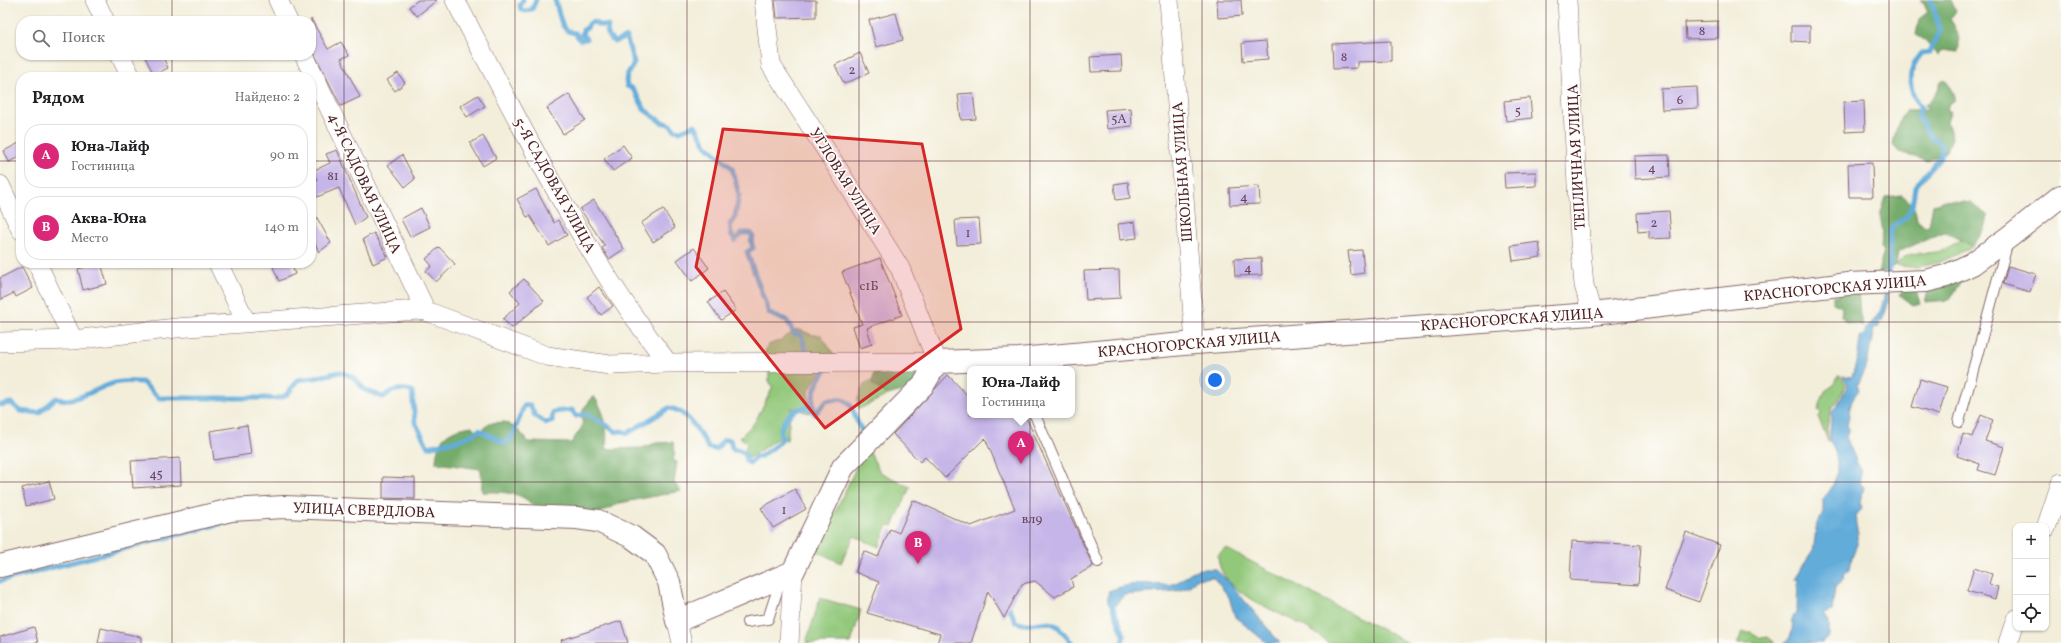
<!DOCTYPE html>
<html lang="ru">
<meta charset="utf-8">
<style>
body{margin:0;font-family:Vollkorn,serif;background:#f2f2f2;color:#202124}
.controls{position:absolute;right:12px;bottom:12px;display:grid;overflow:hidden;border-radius:8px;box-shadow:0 1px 3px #0004}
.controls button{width:36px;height:36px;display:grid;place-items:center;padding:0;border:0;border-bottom:1px solid #e0e0e0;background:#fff;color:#202124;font:20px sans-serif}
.you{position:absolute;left:1215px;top:380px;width:14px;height:14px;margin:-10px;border:3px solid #fff;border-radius:50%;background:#1a73e8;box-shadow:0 0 0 6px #1a73e833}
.badge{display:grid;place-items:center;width:26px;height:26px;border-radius:50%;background:#db2777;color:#fff;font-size:13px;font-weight:700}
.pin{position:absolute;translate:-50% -33px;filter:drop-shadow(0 1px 2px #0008)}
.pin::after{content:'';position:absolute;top:21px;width:14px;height:12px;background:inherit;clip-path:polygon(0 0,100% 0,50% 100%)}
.popup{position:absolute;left:967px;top:366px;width:108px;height:52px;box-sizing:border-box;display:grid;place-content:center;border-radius:8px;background:#fff;filter:drop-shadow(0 1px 3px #0005);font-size:13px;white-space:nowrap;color:#757577}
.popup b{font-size:15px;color:#202124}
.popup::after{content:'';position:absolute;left:50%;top:100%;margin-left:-8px;border:8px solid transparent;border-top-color:#fff}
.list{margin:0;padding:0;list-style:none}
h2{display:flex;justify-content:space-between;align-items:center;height:52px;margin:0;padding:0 16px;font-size:17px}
h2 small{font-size:13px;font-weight:400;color:#757577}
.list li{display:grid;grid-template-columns:26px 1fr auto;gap:12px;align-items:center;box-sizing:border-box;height:64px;margin:0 8px 8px;padding:0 8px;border:1px solid #e0e0e0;border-radius:16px}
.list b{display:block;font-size:15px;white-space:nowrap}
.list p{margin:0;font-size:13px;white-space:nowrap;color:#757577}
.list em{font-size:13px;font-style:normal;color:#757577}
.icon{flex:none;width:22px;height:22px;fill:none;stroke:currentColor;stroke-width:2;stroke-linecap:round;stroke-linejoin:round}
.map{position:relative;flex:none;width:2061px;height:643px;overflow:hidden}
.search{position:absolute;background:#fff;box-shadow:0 1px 3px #0004;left:16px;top:16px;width:300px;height:44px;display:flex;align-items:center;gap:10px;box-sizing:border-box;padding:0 14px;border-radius:16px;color:#757577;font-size:15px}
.panel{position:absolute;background:#fff;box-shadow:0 1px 3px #0004;left:16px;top:72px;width:300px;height:196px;border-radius:16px}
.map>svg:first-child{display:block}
.green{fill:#92c87a;stroke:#6e7452}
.forest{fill:#75ac6a;stroke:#60664a}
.water{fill:#62acda;stroke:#566682}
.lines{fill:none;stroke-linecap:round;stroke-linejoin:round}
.stream{stroke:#62acda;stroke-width:5}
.building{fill:#c6b5e8}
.lane-casing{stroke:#856768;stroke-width:12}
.street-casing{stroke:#856768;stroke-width:20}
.secondary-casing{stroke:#856768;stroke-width:24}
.lane{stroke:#fff;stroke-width:10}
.street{stroke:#fff;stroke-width:19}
.secondary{stroke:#fff;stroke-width:22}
.marked{fill:#d62828;fill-opacity:0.2;stroke:#d62828;stroke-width:3;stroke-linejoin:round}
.grid{fill:none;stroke:#4a1f2b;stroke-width:1;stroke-opacity:0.55}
.labels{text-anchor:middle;stroke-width:3.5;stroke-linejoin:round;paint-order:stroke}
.number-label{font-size:13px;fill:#69445a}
.street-label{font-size:15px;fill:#4a1f2b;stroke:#fdfcf7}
</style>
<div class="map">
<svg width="2061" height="643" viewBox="0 0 2061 643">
<rect width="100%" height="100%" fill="#fdfcf7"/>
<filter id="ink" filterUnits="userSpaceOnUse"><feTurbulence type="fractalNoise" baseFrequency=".025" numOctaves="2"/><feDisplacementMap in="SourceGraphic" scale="8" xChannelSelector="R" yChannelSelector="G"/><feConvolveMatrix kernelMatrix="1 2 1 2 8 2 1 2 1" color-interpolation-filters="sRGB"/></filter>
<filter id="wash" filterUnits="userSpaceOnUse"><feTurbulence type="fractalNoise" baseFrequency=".012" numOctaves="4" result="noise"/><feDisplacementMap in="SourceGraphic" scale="16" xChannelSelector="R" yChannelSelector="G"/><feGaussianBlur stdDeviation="0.9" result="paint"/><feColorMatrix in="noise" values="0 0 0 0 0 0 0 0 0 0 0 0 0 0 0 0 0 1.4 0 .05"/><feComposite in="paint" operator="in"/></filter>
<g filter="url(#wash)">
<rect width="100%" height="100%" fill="#f3eeda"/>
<path class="green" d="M1960,240L1973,246C1949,259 1924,272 1896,265C1908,250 1921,254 1937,252C1944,251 1954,244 1960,240Z
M798,329L812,335H821L836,358L763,357L768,345L781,340Z
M823,367L808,392L810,413L791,408L787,440L778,438L749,458L745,450L747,443L740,437L755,422L773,387L769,381V368Z
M1838,376H1841L1846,384L1839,399L1831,409L1827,428L1828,441L1818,417L1822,413L1818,410L1825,391L1835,384Z
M881,377L899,386L888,395L859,409L857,400L865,383Z
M868,449L880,472L910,487L893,526L888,525L879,547L854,536L841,563L816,551L860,460Z
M1225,548L1408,643H1327C1301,614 1218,601 1218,555Z
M820,598L861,610L851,643H806Z
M1743,632H1751L1761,638L1768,637L1775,643H1737Z"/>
<path class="forest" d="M1920,0H1951L1956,11L1950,19C1957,29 1961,39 1958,52L1942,50L1938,55L1922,38L1916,35L1919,19L1928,12L1924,3Z
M1945,80L1955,93V100L1949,103L1947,109L1950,112L1947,121L1952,138L1947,151L1928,161L1899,152L1893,145C1895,131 1898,122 1906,110L1928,109L1925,105C1933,100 1938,91 1941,82Z
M1902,195C1912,203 1916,208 1917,220L1925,227L1929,226L1933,205L1944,200L1972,203L1988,216L1985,229L1973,246L1944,232L1898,252L1896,265L1877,275L1884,252L1880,245L1883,232L1880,215L1886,197Z
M1964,279L1949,300L1925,302L1930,284Z
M1914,285L1920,303L1913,305L1900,295L1906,286Z
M1858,291L1860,315L1863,325L1846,322L1841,316L1842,307L1833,303V296Z
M877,367H928L915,387L888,395L872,384L874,374Z
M594,396C606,415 608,428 606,449L642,448L656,443L673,442L675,452L673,460L677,462L674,483L681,491L620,503L601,512L539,518C537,513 535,508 531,504C521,491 497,492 482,492L481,469L436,463C437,436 448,430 472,426L478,435L489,423L505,422L518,430L529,442L571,443L582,427L583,409Z"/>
<path class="water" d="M1885,287C1891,299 1887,308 1882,321H1879V327L1874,328L1867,364L1857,385L1859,390C1848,403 1851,410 1847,425L1849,430L1846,437L1858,465L1862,469L1859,483L1864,487L1860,501L1862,509C1850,519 1859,527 1858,539C1858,544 1855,549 1853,554C1851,559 1851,565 1850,570L1843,575L1844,579L1835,587L1832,611L1824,614L1829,622V636L1822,643H1783L1789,639L1792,632L1793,616L1797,611L1798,579H1794L1813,551L1817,523L1823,515V498C1839,485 1842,458 1829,441L1832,412L1841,399L1848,384L1843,376L1852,377L1858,355L1860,337L1865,334V328C1880,318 1884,304 1885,287Z
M1200,569H1215L1229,582L1280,643H1267L1235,617L1229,597L1213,577L1196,579L1189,587L1177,591L1124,595L1113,608C1106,603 1107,599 1109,591C1121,586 1139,582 1152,584C1158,584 1163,586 1168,585C1186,582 1183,573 1200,569Z"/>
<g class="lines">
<path class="stream" d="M523,0L520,5L521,10L527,11L532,9L536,0
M555,0C560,13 559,32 575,33L580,40L586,39L582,34L583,30L587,28L590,23L593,22L599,25L608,26C606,33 608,38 615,42L626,37L634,63C630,72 624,75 627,86L633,89L645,110L661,122L669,124L675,130L680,131L695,125L706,145L732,168L739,195L735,217L730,224L731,234L735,240L742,233H750L753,237L751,241L753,248L747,252L769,313C783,323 785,311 793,333L801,335L805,349L811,359
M1887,278L1890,262V233L1892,227L1906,217L1912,207L1915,187L1940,157L1941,145L1926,131L1918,115L1921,108C1907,89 1906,71 1922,53L1929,52L1940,31L1931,0
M826,369C816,385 809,395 815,414L826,401C858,393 849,414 863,432
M0,405L11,403L21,411L39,413L56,398C76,406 100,384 120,382C127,381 135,382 142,382L159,398H264C283,400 288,397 297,380L315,378L340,372L353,377L365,390L383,397C393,389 400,388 412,391L415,422L428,447C443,443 468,440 479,430L505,443L512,437L524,406L530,405L535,416L546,423L552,421L553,412L572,410L576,416L588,414C598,421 607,424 616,432L622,431L628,433L669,408C689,411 699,433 709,448L716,449L724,440H730L733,450H740L745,454L746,461L750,463L756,457H760C768,450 778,446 783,437L780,433C783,418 793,408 809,407L815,414
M0,581L239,519
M1111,603L1124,635L1122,643
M1009,607L1016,622C1032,629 1044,617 1057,626C1062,630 1067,638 1072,643"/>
</g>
<g id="blocks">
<path class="building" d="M418,0H437L417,16L409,7Z
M775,0H816V17L777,18Z
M1217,0H1241L1242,16L1218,18Z
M896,13L903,40L876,47L869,20Z
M311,19L328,49L341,42L349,55L341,59L360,97L341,106L311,47Z
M1718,21V38L1686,39L1685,22Z
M1791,26H1810V42L1791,41Z
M1266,41L1268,59L1243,61L1242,43Z
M1391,41V61L1357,62V68L1333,69L1332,44Z
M860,53L869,73L844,84L835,65Z
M144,55H162L168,68L154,75Z
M1121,55L1122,71L1091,72L1090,57Z
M398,73L405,83L395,91L387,80Z
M1697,87L1698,108L1662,110L1661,89Z
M973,93L976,119L961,120L958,94Z
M569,94L585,120L563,134L547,108Z
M478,95L485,106L467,117L460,106Z
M1530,98L1532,118L1506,121L1504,101Z
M1864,101L1865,131L1845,132L1844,102Z
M1131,108L1132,126L1107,129L1105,110Z
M483,136L496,158L483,166L470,143Z
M21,142V156L9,162L4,151Z
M623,145L632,158L613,171L604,159Z
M337,150L366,217L355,225L339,188L317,197L311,183L317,180L313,171L330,163L326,154Z
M402,155L415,179L405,187L388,165Z
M1669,155L1670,177L1635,179L1634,156Z
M1872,163L1873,197H1849L1848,164Z
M1536,172V186L1505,188L1504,173Z
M1128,182L1130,198L1116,200L1114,184Z
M1259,186L1260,204L1230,205L1229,188Z
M536,189L554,223L558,220L567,235L549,246L530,216L527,217L517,199Z
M594,200L624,249L609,259L602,248L605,246L580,209Z
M311,207L331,243L319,252L311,234Z
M421,208L430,227L410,237L401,219Z
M663,209L675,228L653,242L641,223Z
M1669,211L1671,238L1649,239V231L1638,232L1637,213Z
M979,219L981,244L957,245L955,220Z
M1135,222L1137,238L1120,240L1118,224Z
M374,233L388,257L373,264L363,239Z
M1539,242L1541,257L1513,261L1511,246Z
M439,247L455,264L436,282L426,271L432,266L426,259Z
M694,248L709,268L692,281L677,260Z
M1362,250L1364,273L1351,275L1348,251Z
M880,258L902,315L867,328L872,344L860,348L853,327L862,324L842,272Z
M1261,258L1262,275L1235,276L1234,259Z
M101,263L107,284L83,290L78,269Z
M282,263H291L295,274L279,281L273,267Z
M2008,266L2036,274L2030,292L2003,284Z
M22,267L33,288L16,297L14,293L0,300V278Z
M1119,270L1120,298L1086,300L1084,271Z
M524,279L544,301L512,328L503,319L520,303L510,291Z
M599,287L613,306L601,315L587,297Z
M723,292L736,310L721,320L708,302Z
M948,375L970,398V415H1025L1093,566L1071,579L1073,587L1055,597L1035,581L1022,584L1004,618L988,591L971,643H937L940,634L867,613L879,582L855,572L864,551L878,557L890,529L899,533L913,500L971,526L1015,509L985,438L945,478L925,457L920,462L893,434Z
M1920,379L1947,387L1939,415L1912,407Z
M1981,415L1993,420L1985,441L2004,447L1995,475L1978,470L1980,464L1957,456L1963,434L1972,437Z
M247,425L251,454L214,460L210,431Z
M180,458L181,485L133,488L131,461Z
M383,477L415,478V499L383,498Z
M49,481L54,499L26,506L22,488Z
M795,489L806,509L773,528L761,508Z
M1686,532L1720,545L1699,602L1665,590Z
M1572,541L1641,545L1638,585L1570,580Z
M1974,568L1992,574L1989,584L1998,587L1995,599L1967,591Z
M621,621L628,643H562L561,640Z
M34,627L38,643H0V637Z
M101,628L141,637V643H98Z"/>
</g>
</g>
<g filter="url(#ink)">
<use href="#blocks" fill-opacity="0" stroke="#856768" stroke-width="1"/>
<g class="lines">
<defs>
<path id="lane" d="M1035,415L1098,562
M1959,422L2008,241
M747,622L768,619L781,579"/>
<path id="street" d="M95,0L105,21
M278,0L288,21
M455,0C521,124 581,252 668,363
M1169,0L1195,343
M1567,0L1580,240L1584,285L1592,314
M120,55L131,77
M304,55L426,311
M0,185L21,230
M37,263L73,340
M218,263L246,322
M0,342L73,340L176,328L417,310L426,311L547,356L610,365L668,363L937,362L900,268L826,150L771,65L764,0
M2046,528L2061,483
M677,621L682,643
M789,643L793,572
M2008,643L2016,619"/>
<path id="secondary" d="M0,566L231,510L284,507L577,518L598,521L632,537L655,554L669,582L677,621L793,572L843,467L924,384L937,362L1019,359L1195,343L1592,314L1848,284L1926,281L1946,276L1972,264L2009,237L2061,196"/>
</defs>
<use href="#lane" class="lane-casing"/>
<use href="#street" class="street-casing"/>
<use href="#secondary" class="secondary-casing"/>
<use href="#lane" class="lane"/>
<use href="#street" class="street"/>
<use href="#secondary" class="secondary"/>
</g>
</g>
<path class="marked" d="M723,129L922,144L961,329L825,428L696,267Z"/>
<path class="grid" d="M172,0V21M344,0V643M515,0V643M687,0V643M859,0V643M1030,0V643M1202,0V643M1374,0V643M1546,0V643M1718,0V643M1889,0V643M172,55V77M0,161H21M311,161H2061M172,263V643M0,322H2061M0,482H2061"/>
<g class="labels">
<g class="number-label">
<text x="1702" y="35">8</text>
<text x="1344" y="61">8</text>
<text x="852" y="74">2</text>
<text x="1680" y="104">6</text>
<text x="1518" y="115">5</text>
<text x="1119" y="123">5А</text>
<text x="1652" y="172">4</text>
<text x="333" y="180">81</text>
<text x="1244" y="201">4</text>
<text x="1654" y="227">2</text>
<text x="968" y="237">1</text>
<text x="1248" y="272">4</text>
<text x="869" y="290">с1Б</text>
<text x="156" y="478">45</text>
<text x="784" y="514">1</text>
<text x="1032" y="523">вл9</text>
</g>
<g class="street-label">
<text transform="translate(1576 157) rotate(-93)" y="5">ТЕПЛИЧНАЯ УЛИЦА</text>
<text transform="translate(1182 172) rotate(-94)" y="5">ШКОЛЬНАЯ УЛИЦА</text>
<text transform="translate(846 181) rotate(58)" y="5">УГЛОВАЯ УЛИЦА</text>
<text transform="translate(365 183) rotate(65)" y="5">4-Я САДОВАЯ УЛИЦА</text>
<text transform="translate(555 185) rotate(61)" y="5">5-Я САДОВАЯ УЛИЦА</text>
<text transform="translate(1835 288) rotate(-5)" y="5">КРАСНОГОРСКАЯ УЛИЦА</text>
<text transform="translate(1512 319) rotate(-4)" y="5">КРАСНОГОРСКАЯ УЛИЦА</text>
<text transform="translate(1189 344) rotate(-5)" y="5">КРАСНОГОРСКАЯ УЛИЦА</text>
<text transform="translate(364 510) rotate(2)" y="5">УЛИЦА СВЕРДЛОВА</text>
</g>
</g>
</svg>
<div class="controls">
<button>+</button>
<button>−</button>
<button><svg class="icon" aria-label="locate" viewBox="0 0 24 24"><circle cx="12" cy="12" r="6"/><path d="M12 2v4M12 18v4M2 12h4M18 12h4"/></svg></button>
</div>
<div class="you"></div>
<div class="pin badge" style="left:1021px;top:464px">A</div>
<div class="popup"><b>Юна-Лайф</b>Гостиница</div>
<div class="pin badge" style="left:918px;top:564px">B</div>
<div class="search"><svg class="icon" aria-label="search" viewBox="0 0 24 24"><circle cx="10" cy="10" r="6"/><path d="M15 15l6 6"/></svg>Поиск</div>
<section class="panel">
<h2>Рядом<small>Найдено: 2</small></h2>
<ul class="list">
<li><span class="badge">A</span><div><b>Юна-Лайф</b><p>Гостиница</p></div><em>90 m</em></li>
<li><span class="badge">B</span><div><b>Аква-Юна</b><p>Место</p></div><em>140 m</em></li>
</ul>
</section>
</div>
